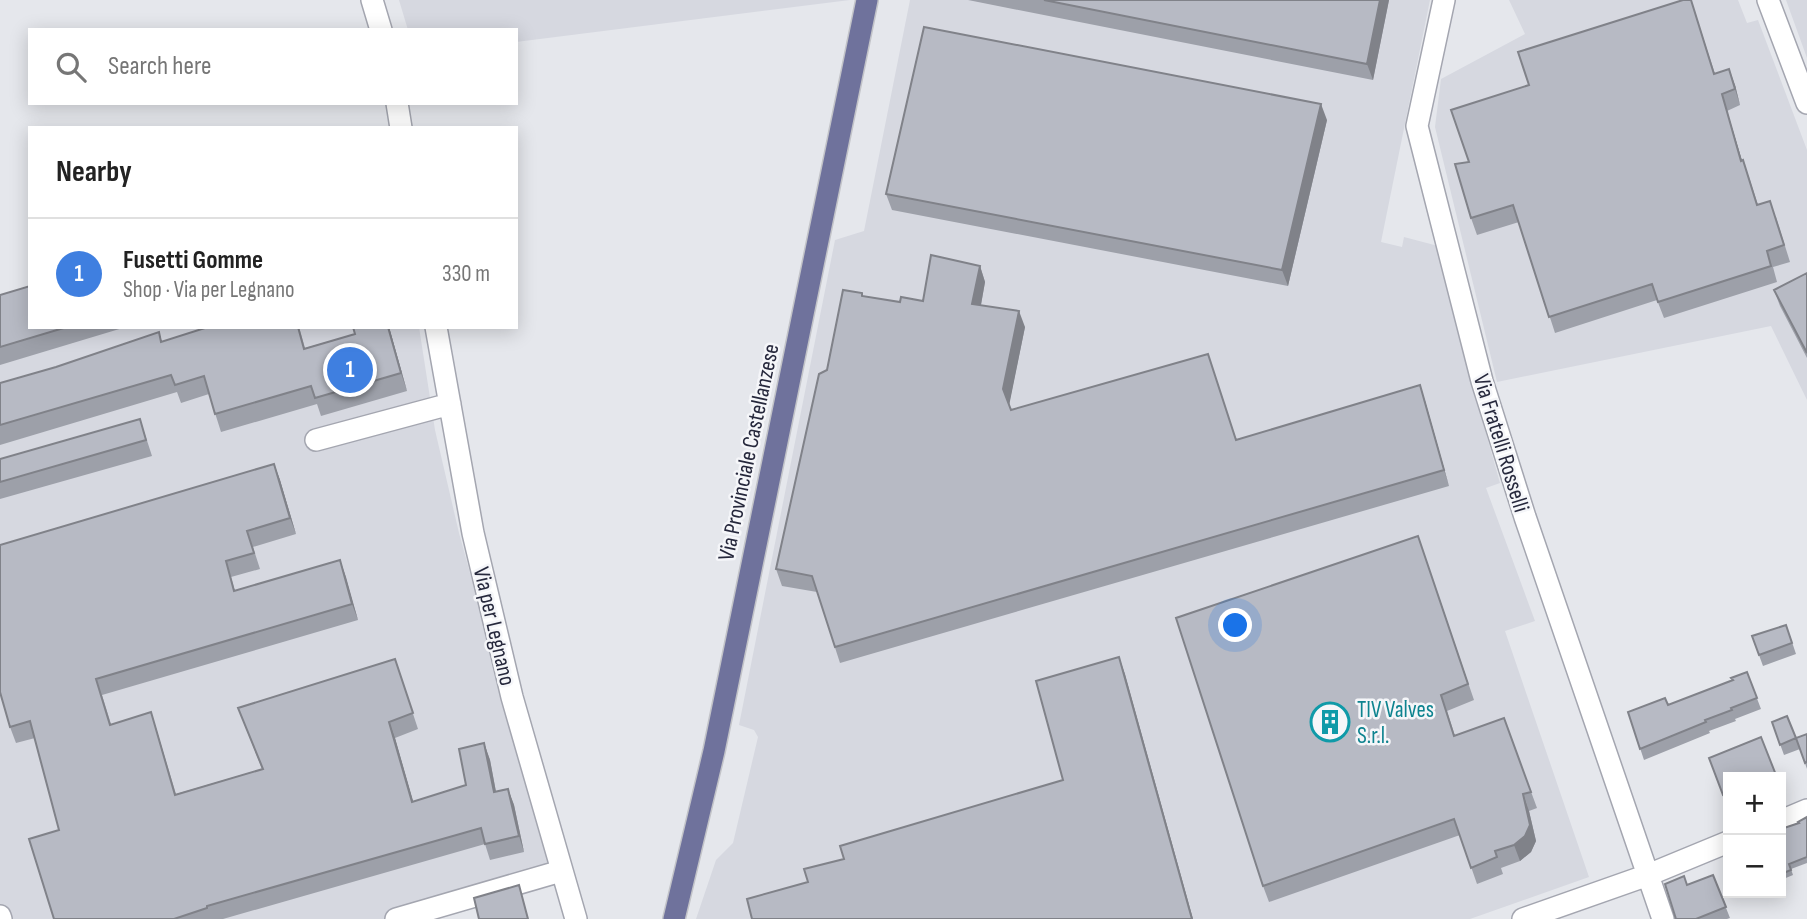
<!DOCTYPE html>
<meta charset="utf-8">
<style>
body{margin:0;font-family:"Sofia Sans Condensed",sans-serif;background:#f6f6f6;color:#222}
.controls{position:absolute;right:21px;bottom:21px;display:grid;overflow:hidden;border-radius:0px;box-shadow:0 4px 18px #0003}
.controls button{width:63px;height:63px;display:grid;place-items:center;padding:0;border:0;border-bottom:2px solid #e0e0e0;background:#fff;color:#222;font:35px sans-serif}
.you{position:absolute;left:1236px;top:626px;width:24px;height:24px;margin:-18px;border:5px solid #fff;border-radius:50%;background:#1a73e8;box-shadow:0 0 0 10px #1a73e833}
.badge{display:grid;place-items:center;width:46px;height:46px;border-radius:50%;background:#617844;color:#fff;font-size:23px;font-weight:700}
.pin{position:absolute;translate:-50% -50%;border:4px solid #fff;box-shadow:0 2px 7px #0006}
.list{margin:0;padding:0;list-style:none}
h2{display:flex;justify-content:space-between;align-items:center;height:91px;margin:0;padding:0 28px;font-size:30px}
h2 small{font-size:23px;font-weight:400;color:#767676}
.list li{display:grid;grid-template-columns:46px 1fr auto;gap:21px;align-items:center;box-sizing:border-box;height:112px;padding:0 28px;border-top:2px solid #e0e0e0}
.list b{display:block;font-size:26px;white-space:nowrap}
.list p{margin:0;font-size:23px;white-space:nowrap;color:#767676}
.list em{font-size:23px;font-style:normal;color:#767676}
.icon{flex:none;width:38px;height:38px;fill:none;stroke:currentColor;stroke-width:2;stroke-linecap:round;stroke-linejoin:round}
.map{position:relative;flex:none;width:1807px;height:919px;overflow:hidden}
.search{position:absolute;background:#fff;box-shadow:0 4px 18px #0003;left:28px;top:28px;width:490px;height:77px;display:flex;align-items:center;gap:18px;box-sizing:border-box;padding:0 24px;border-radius:0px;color:#767676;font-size:26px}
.panel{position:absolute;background:#fff;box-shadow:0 4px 18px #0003;left:28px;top:126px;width:490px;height:203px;border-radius:0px}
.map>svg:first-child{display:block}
.built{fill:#d6d8e0}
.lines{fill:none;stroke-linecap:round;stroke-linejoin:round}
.minor-casing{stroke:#a4a6b0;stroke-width:24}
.major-casing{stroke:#c2c3c8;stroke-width:24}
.minor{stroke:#fff;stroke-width:21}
.major{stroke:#6f729c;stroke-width:21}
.wall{fill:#9da0a9}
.shaded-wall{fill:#808289}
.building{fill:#b7bac4;stroke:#808289;stroke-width:2}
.labels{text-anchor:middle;stroke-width:5;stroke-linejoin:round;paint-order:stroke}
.street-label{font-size:23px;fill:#26283c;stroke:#f5f6f9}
.culture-label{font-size:23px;fill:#0d838f;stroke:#f5f6f9;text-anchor:start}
</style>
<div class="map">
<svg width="1807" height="919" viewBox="0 0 1807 919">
<rect width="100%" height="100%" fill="#e5e7ec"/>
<path class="built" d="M399,0H850L516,42V30H408Z
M910,0H1430L1381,242L1402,247L1404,237L1442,247L1458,334L1500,483L1486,488L1535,621L1505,631L1589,877L1470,919H696L716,860L733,843L758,737L754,730L739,725L835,240L864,231Z
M1509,0H1738L1747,23L1758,20L1807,150V400L1771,326L1497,382L1435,127L1441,79L1525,34Z
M1786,0H1807V58Z
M0,300L30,327H419L435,430L459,533L553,875L413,919H0Z"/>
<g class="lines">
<defs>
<path id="minor" d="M372,0L381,30
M1444,0L1417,126L1482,381L1525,517L1663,919
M1768,0L1807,103
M397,103L401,128
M436,327L473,533L512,697L576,919
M316,440L450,404
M1781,821L1807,810
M0,916L1,919
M396,919L561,871
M1523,919L1648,875L1728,842"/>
<path id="major" d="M674,919L714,751L867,0"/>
</defs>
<use href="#minor" class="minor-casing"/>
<use href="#major" class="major-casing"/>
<use href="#minor" class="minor"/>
<use href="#major" class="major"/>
</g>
<path class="wall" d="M968,0H1389L1373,80Z
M1691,0L1715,74L1735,85L1740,105L1727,111L1742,161L1749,177L1758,205L1776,217L1790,262L1773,267L1777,282L1664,318L1657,300L1555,333L1519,222L1477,235L1471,218L1469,162L1529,85Z
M1327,120L1288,286L892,210L886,194Z
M980,266L985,282L981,305L1025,327L1009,404L1011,410L1237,440L1425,401L1449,486L840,663L817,592L782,586L776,569L827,370L864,296L900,302L923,301Z
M1807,273V358L1780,306L1774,290Z
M0,295L30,327H126L0,365Z
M208,327H299L305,348L355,334L353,327H389L407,391L321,416L317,404L221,432L209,394L181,403L177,392L0,445V383L56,367L159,332L162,342Z
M140,419L152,456L0,499V459Z
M274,464L280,480L296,534L253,547L260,569L231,577L235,591L340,560L358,620L102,695L111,724L156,728L176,794L262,769L238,708L395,659L418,729L395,738L413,802L466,785L484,743L490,760L496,792L508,789L514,805L524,852L490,860L485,844L223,919H54L59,830L35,738L16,743L10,727Z
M1424,553L1474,700L1447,711L1455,736L1504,718L1537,808L1529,811L1536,841L1531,852L1520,861L1501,868L1503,874L1477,884L1460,835L1269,902L1263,886Z
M1752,636H1790L1796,654L1763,666Z
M1747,672L1761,709L1735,719L1736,721L1709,731L1710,733L1644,760L1628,712L1668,705L1733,680Z
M1772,722L1796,738L1807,734V769L1800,749L1784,755Z
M1761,737L1776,777H1728V809L1709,758Z
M1807,817V863L1791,869L1793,875L1781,880V829L1799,823Z
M1713,875L1730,918L1727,919H1676Z"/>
<path class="shaded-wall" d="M1380,0H1389L1373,80L1367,64Z
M1729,69L1735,85L1740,105L1735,89Z
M1722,94L1727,111L1747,177L1741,161Z
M1321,104L1327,120L1288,286L1282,270Z
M980,266L985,282L978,321L972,304Z
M1019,311L1025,327L1009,406L1003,389Z
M388,327H389L407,391L401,373Z
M1420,385L1425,401L1449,486L1444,470Z
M274,464L280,480L296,534L290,518Z
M340,560L346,577L358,620L352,604Z
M1119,657L1125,674L1193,919H1192Z
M151,712L156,728L180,811L175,795Z
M389,722L395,738L418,818L412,802Z
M484,743L490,760L499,808L494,792Z
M508,789L514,805L524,852L519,836Z
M1523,794L1529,811L1536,841L1531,852L1520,861L1514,845Z"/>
<path class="building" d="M1044,0H1380L1367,64Z
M1683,0H1691L1714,74L1729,69L1735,89L1722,94L1741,161L1743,160L1757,205L1770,201L1784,245L1767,251L1771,266L1658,302L1652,284L1549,317L1513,205L1471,218L1455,164L1469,162L1451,110L1529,85L1518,52Z
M924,27L1321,104L1282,270L886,194Z
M931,255L980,266L972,304L1019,311L1003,389L1011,410L1208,354L1236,440L1420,385L1444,470L835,647L812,576L776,569L819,374L827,370L843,290L862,293V296L900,302L901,297L923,301Z
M1807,273V353L1774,290Z
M30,286V327H67L0,347V295Z
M208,327H298L304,349L355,334L353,327H388L401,373L315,398L311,386L215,414L204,376L175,385L171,375L0,425V383L56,367L159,332L161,342Z
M140,419L146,440L0,482V459Z
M274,464L290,518L247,531L254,553L226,561L234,591L340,560L352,604L96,679L110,725L151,712L175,795L263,769L238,708L395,659L413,713L389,722L412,802L466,785L459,749L484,743L494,792L508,789L519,836L485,844L481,828L207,906V908L174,919H54L29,839L59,830L30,721L10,727L0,692V545Z
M1418,536L1468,684L1441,695L1454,736L1504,718L1531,792L1523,794L1530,825L1525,836L1514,845L1495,851L1497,857L1471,868L1454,819L1263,886L1176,618Z
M1786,625L1792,643L1759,655L1752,636Z
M1119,657L1192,919H752L747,899L808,882L804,869L844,859L840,846L1063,780L1036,681Z
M1747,672L1757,698L1731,708L1732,710L1705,720L1706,722L1640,749L1628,712L1665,698L1668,705L1733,680L1731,678Z
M1787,716L1796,738L1780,745L1772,722Z
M1807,734V762L1805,763L1796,738Z
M1761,737L1776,775L1769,777H1728V793L1723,795L1709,758Z
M1807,817V857L1789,864L1791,870L1781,874V829L1799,823L1798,822Z
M1713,875L1726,907L1696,919H1676L1665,884L1684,876L1687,885Z
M519,885L528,919H479L474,898Z"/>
<defs>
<symbol id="building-ring" viewBox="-11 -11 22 22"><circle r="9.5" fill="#f5f6f9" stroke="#0f9aa8" stroke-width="1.5"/><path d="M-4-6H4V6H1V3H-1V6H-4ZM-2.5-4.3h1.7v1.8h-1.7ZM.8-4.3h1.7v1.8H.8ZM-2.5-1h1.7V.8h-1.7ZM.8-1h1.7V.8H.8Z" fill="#0f9aa8"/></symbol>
</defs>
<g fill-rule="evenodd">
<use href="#building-ring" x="1308" y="700" width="44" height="44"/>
</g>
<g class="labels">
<g class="street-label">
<text transform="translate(1502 443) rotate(73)" y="8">Via Fratelli Rosselli</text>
<text transform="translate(748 452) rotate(-78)" y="8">Via Provinciale Castellanzese</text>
<text transform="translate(495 626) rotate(77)" y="8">Via per Legnano</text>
</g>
<g class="culture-label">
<text x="1357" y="717">TIV Valves<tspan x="1357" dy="26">S.r.l.</tspan></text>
</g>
</g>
</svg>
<div class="controls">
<button>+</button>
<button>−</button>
</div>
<div class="you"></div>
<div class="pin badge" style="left:350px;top:370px;background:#3f7fe0">1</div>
<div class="search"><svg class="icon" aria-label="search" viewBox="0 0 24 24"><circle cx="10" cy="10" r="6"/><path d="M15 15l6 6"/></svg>Search here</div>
<section class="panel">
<h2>Nearby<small></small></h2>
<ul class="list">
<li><span class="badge" style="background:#3f7fe0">1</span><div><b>Fusetti Gomme</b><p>Shop · Via per Legnano</p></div><em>330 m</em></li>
</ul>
</section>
</div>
